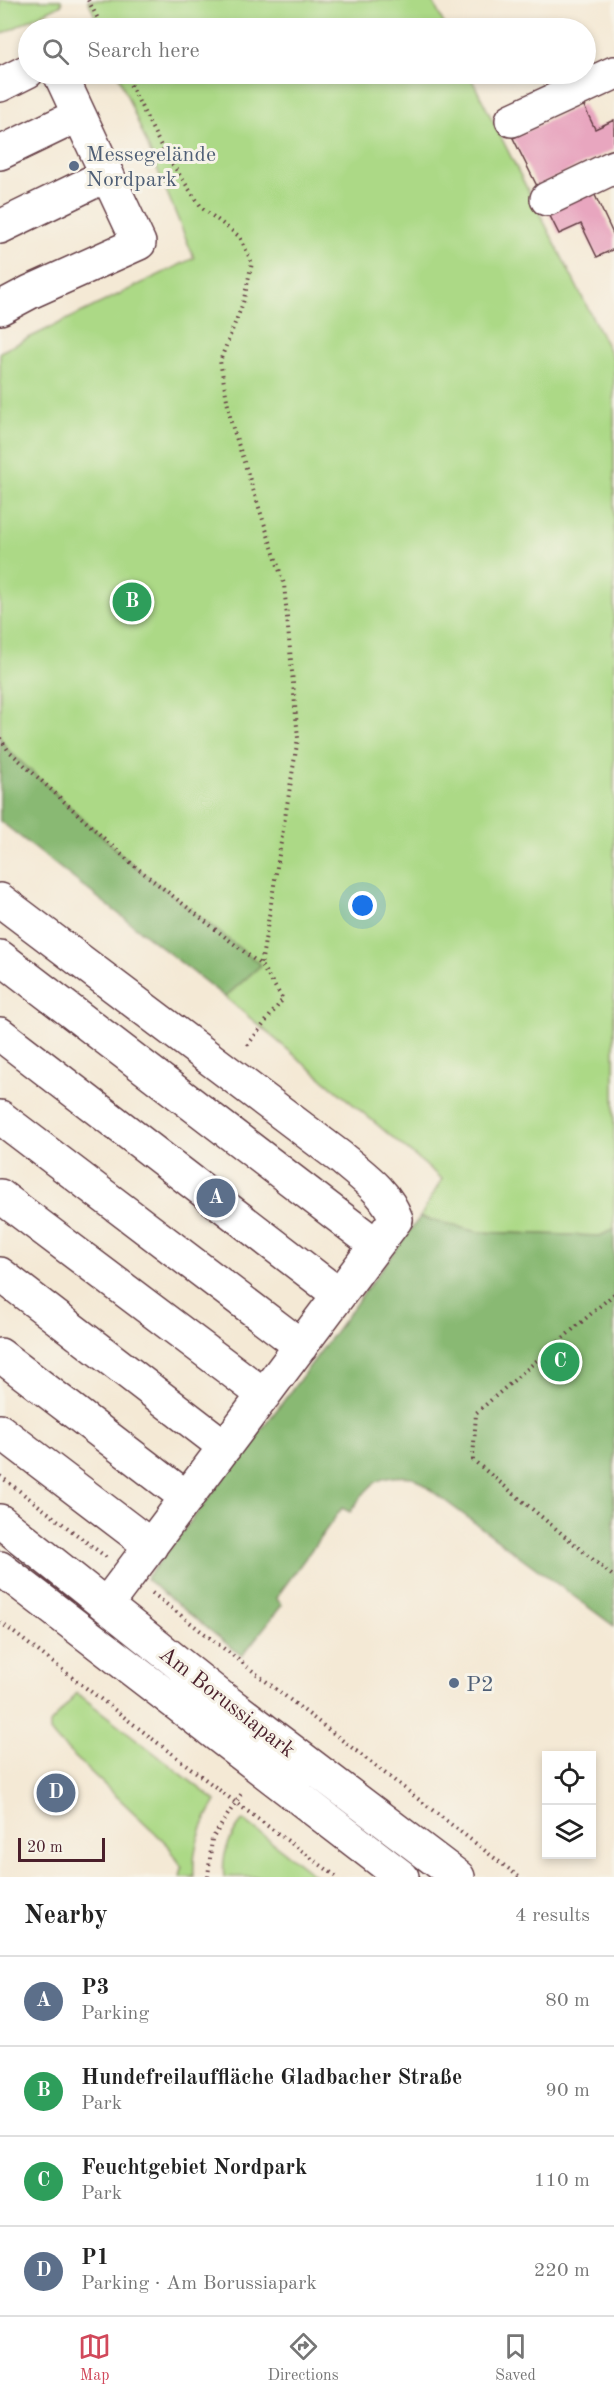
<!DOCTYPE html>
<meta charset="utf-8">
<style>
body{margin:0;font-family:"Old Standard TT",serif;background:#f2f2f2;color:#222}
.controls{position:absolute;right:18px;bottom:18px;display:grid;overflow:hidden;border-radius:0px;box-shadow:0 3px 9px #0003}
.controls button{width:54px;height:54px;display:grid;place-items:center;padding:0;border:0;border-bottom:2px solid #e0e0e0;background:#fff;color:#222;font:30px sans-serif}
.scale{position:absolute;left:18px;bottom:15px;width:87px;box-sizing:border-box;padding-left:6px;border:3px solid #4a1f2b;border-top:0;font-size:16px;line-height:21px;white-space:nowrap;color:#4a1f2b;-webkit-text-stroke:4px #f7f3e8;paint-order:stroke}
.you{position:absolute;left:363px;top:906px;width:21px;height:21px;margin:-15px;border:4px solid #fff;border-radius:50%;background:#1a73e8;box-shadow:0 0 0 9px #1a73e833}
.badge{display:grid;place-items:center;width:39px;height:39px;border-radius:50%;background:#d1495b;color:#fff;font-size:20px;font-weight:700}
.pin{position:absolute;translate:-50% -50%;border:3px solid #fff;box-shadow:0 2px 6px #0006}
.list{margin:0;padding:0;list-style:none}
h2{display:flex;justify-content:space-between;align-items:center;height:78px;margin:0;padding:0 24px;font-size:26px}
h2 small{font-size:20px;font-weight:400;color:#767676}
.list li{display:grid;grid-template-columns:39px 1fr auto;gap:18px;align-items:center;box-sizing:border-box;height:90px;padding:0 24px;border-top:2px solid #e0e0e0}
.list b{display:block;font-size:22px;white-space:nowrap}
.list p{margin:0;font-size:20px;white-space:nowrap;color:#767676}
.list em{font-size:20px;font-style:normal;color:#767676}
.icon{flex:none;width:33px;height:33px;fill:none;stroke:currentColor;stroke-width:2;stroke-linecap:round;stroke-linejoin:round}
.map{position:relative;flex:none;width:614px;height:1877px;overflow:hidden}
.search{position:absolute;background:#fff;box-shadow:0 3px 9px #0003;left:18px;right:18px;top:18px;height:66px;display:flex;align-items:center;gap:15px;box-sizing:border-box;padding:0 21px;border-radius:33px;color:#767676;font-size:22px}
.sheet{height:438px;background:#fff}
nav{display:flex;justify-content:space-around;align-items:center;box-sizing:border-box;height:84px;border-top:2px solid #e0e0e0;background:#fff;font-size:16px;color:#767676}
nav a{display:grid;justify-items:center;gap:3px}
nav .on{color:#d1495b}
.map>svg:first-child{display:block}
.green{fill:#acd986;stroke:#7b7c58;stroke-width:1.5}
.forest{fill:#89b973;stroke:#6a6c4f;stroke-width:1.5}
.building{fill:#e8a6bf}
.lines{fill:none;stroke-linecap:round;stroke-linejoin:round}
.minor-casing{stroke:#643d44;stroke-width:36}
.path{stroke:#643d44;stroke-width:4;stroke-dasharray:1.5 4.5;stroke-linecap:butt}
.minor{stroke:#fff;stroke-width:33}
.service-dot{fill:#5c6f8a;stroke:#f7f3e8;stroke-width:2}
.labels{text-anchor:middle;stroke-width:6;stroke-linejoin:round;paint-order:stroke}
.service-label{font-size:22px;fill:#4e5e75;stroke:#f7f3e8;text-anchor:start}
.street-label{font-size:22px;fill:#4a1f2b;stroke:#f7f3e8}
</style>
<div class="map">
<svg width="614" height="1877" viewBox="0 0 614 1877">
<rect width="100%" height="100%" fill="#f7f3e8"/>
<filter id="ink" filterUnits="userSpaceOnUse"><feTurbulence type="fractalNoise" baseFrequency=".0167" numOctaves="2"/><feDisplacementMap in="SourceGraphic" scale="12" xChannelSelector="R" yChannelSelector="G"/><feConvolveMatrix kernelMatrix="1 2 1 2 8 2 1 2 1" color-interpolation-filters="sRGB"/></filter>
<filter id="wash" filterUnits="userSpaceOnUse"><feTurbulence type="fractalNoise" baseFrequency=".008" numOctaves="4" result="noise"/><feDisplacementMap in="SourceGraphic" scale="24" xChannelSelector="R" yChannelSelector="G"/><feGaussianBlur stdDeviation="1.35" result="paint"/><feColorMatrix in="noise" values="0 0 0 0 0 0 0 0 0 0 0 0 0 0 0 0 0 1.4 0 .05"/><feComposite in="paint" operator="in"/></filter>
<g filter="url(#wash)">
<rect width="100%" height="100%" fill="#f4e9d5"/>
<path class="green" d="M0,0H61L62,4L0,35Z
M88,0H432L446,28H100Z
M118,74H469L614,360V1229L600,1236L477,1232L420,1217L442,1179L225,997L261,965L132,864L8,750L0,738V352L194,258Z
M77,1693L216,1801C201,1825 192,1848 194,1877H180L182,1868L168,1845L57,1740L50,1731V1724Z
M243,1820L317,1877H224C221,1855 229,1837 243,1820Z"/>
<path class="forest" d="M0,738L8,750L132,864L261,965L225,997L0,821Z
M420,1217L477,1232L600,1236L614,1229V1626L413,1477C375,1474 371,1484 350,1512L342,1508L276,1598L282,1605L242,1656L146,1579L292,1390Z"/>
<g id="blocks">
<path class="building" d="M583,104L595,129L614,120V149L537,186L513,138Z
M593,191L614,236V249L597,257L581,224L559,234L548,212Z"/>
</g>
</g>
<g filter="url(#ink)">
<use href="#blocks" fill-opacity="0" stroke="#643d44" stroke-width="1.5"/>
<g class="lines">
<defs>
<path id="minor" d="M0,85L28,71
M512,120L614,73
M0,153L79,115
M547,199L614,167
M0,227L107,175
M0,308L30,292L139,243L60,74
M0,900L340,1157C362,1176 386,1191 396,1219L106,1605
M0,957L376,1245
M0,1034L339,1295
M0,1117L301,1346
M0,1196L264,1395
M0,1274L225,1447
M0,1355L187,1498
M0,1431L151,1546
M0,1521L222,1698L458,1877
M0,1568L402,1877"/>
</defs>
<use href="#minor" class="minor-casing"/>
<path class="path" d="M88,0L103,28
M125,74L164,152L202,208L240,237L252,263L243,303L220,361L231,422L284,584L298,738L261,965
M0,738L8,750L132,864L261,965L283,999L246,1047
M614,1294L476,1413L473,1460L614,1577
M0,1476L106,1557
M152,1593L519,1877
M0,1622L235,1802L337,1877
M208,1877L212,1839L242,1793"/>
<use href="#minor" class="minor"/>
</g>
</g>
<g class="service-dot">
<circle cx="74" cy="166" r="6"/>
<circle cx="454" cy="1683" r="6"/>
</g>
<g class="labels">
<g class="service-label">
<text x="86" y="161">Messegelände<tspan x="86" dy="25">Nordpark</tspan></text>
<text x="466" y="1691">P2</text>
</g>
<g class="street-label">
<text transform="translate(228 1701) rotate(38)" y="8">Am Borussiapark</text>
</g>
</g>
</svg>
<div class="controls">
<button><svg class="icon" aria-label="locate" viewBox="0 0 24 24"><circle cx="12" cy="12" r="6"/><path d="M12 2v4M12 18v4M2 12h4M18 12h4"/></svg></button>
<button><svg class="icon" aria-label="layers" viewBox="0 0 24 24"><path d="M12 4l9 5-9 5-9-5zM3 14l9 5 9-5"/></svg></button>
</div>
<div class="scale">20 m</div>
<div class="you"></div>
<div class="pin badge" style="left:216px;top:1198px;background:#5c6f8a">A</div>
<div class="pin badge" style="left:132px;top:602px;background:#2e9e5b">B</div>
<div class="pin badge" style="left:560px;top:1362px;background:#2e9e5b">C</div>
<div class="pin badge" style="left:56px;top:1793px;background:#5c6f8a">D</div>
<div class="search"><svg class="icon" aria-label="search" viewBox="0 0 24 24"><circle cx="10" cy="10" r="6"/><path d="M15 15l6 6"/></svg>Search here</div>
</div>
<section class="sheet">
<h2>Nearby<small>4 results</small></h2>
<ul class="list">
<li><span class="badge" style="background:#5c6f8a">A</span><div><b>P3</b><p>Parking</p></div><em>80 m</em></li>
<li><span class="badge" style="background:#2e9e5b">B</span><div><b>Hundefreilauffläche Gladbacher Straße</b><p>Park</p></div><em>90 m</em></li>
<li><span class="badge" style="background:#2e9e5b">C</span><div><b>Feuchtgebiet Nordpark</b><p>Park</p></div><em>110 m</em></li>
<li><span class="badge" style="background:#5c6f8a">D</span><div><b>P1</b><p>Parking · Am Borussiapark</p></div><em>220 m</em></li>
</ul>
</section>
<nav>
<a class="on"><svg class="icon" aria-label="map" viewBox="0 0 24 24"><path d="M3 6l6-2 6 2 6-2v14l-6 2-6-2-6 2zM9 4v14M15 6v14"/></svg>Map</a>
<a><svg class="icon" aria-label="directions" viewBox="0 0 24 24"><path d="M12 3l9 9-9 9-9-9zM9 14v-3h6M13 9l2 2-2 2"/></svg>Directions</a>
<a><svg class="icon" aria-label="saved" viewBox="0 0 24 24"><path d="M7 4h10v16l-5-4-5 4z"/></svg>Saved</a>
</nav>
